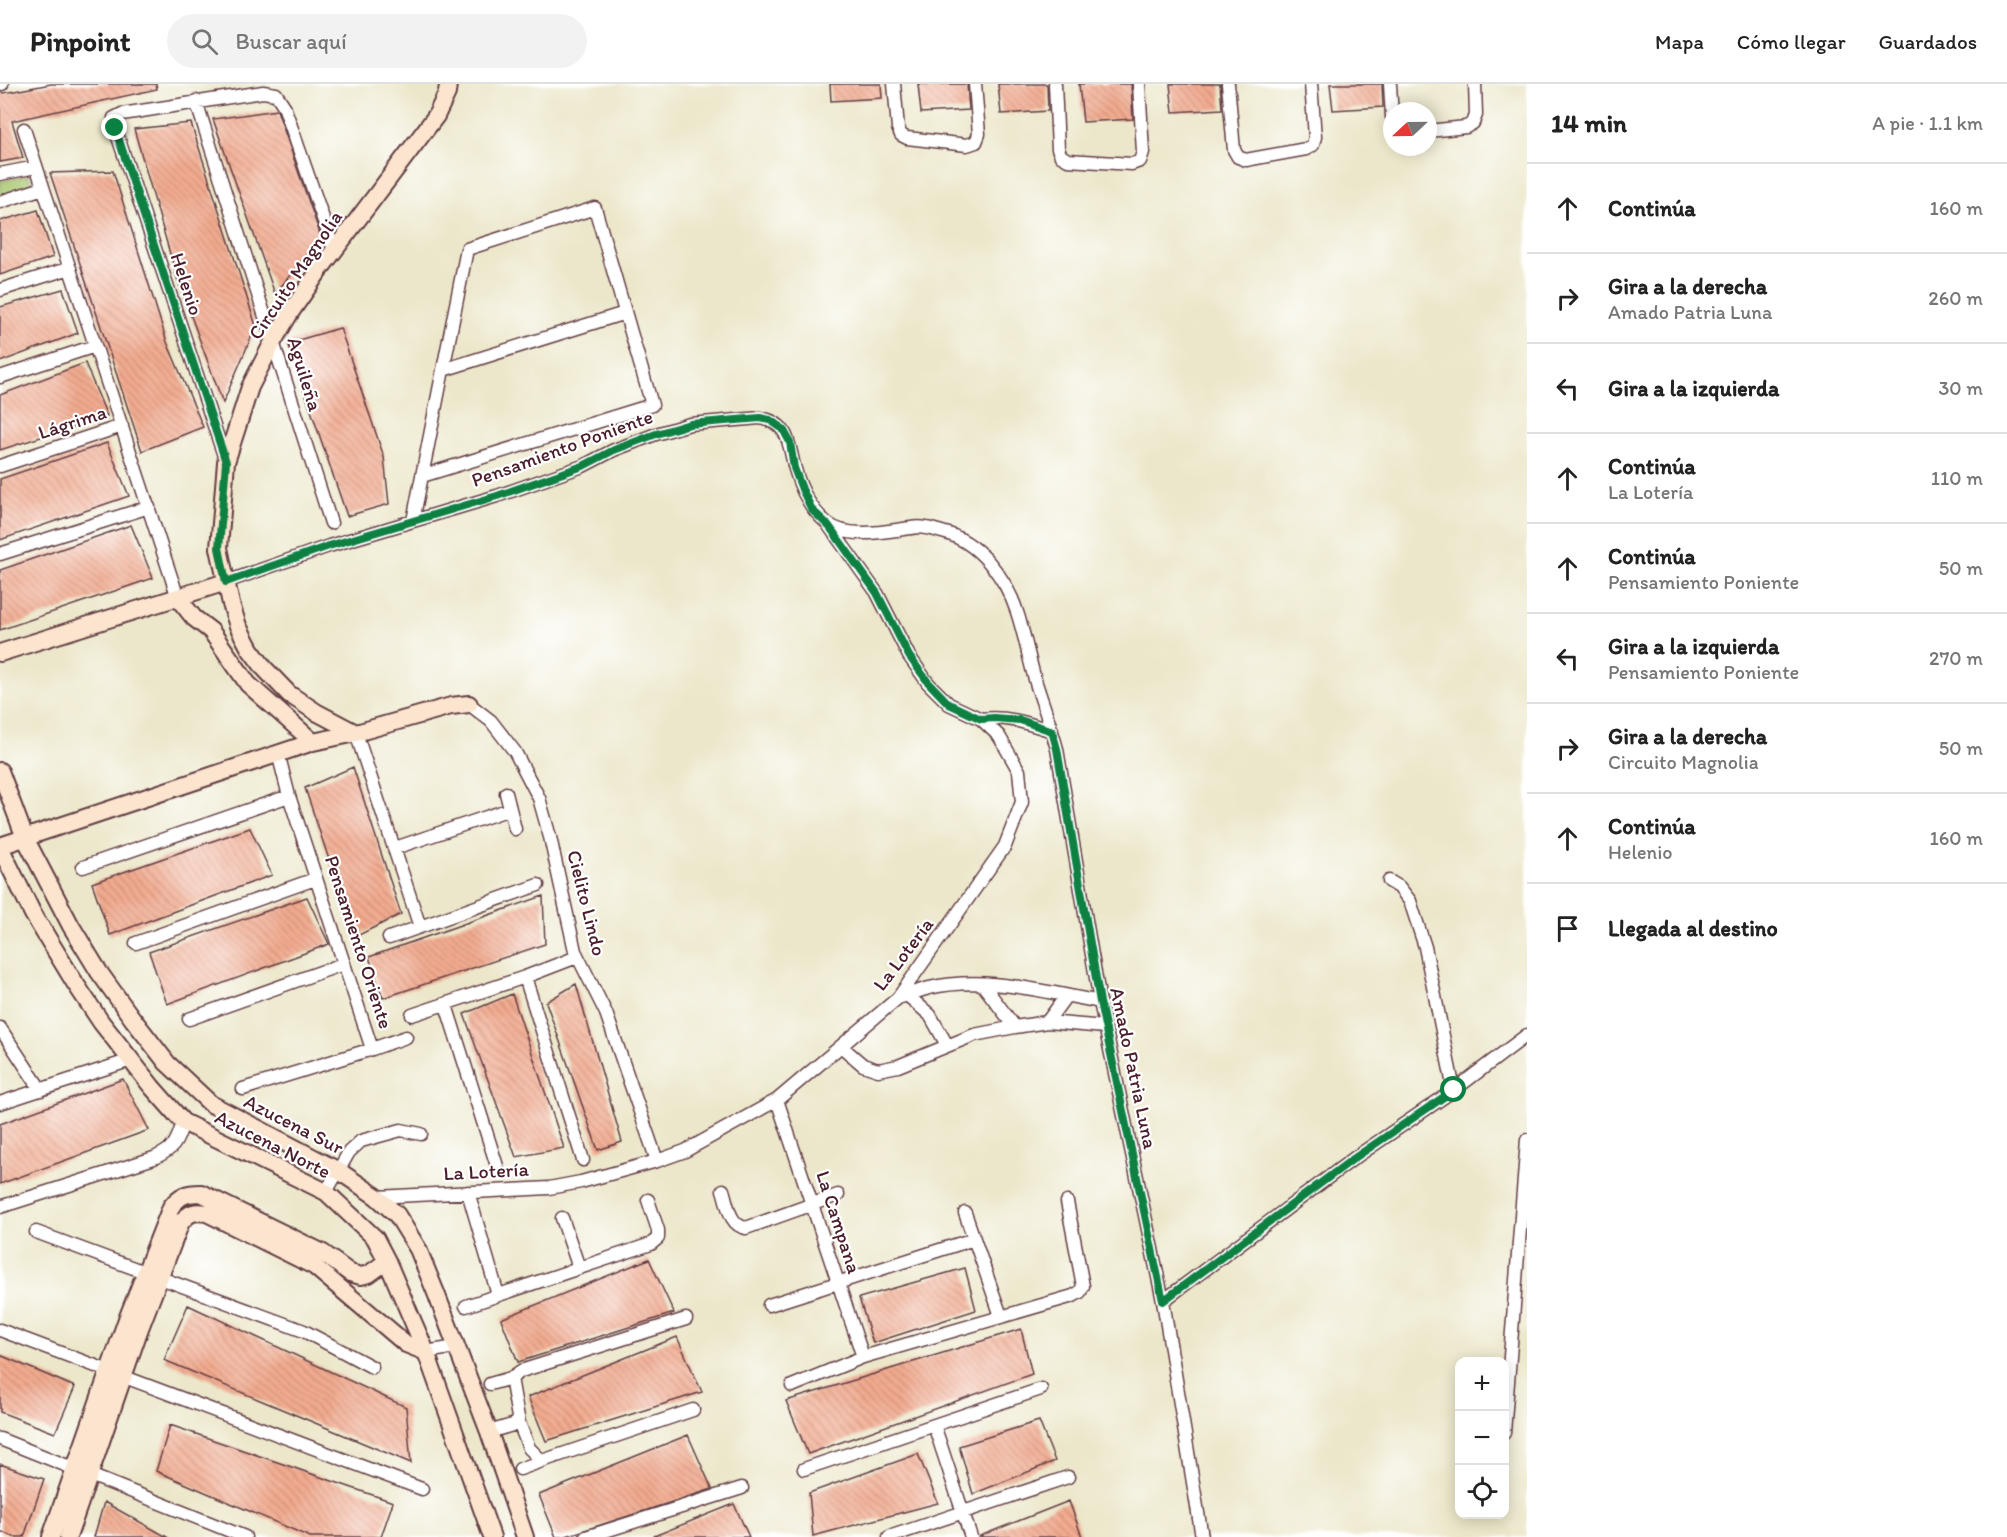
<!DOCTYPE html>
<html lang="es">
<meta charset="utf-8">
<style>
body{margin:0;font-family:Itim,sans-serif;background:#f2f2f2;color:#222}
.controls{position:absolute;right:18px;bottom:18px;display:grid;overflow:hidden;border-radius:12px;box-shadow:0 3px 15px #0003}
.controls button{width:54px;height:54px;display:grid;place-items:center;padding:0;border:0;border-bottom:2px solid #e0e0e0;background:#fff;color:#222;font:30px sans-serif}
.compass{position:absolute;left:1383px;top:18px;width:54px;height:54px;border-radius:50%;background:#fff;box-shadow:0 3px 15px #0003;rotate:248deg}
.stop{position:absolute;width:18px;height:18px;margin:-14px;border:4px solid #0b8043;border-radius:50%;background:#fff}
.stop.end{background:#0b8043;border-color:#fff;box-shadow:0 2px 6px #0008}
.list{margin:0;padding:0;list-style:none}
h2{display:flex;justify-content:space-between;align-items:center;height:78px;margin:0;padding:0 24px;font-size:26px}
h2 small{font-size:20px;font-weight:400;color:#767676}
.list li{display:grid;grid-template-columns:39px 1fr auto;gap:18px;align-items:center;box-sizing:border-box;height:90px;padding:0 24px;border-top:2px solid #e0e0e0}
.list b{display:block;font-size:22px;white-space:nowrap}
.list p{margin:0;font-size:20px;white-space:nowrap;color:#767676}
.list em{font-size:20px;font-style:normal;color:#767676}
.icon{flex:none;width:33px;height:33px;fill:none;stroke:currentColor;stroke-width:2;stroke-linecap:round;stroke-linejoin:round}
.map{position:relative;flex:none;width:1527px;height:1453px;overflow:hidden}
header{display:flex;align-items:center;gap:36px;box-sizing:border-box;height:84px;padding:0 30px;background:#fff;border-bottom:2px solid #e0e0e0}
header strong{font-size:28px}
nav{display:flex;gap:33px;margin-inline-start:auto;font-size:21px}
.search{width:420px;height:54px;background:#f2f2f2;display:flex;align-items:center;gap:15px;box-sizing:border-box;padding:0 21px;border-radius:33px;color:#767676;font-size:22px}
main{display:flex}
aside{flex:1;background:#fff}
.map>svg:first-child{display:block}
.grass{fill:#a5c46b;stroke:#78724b;stroke-width:1.5}
.building{fill:url(#building-back-hatch)}
.lines{fill:none;stroke-linecap:round;stroke-linejoin:round}
.street-casing{stroke:#623d43;stroke-width:15}
.secondary-casing{stroke:#623d43;stroke-width:20}
.street{stroke:#fff;stroke-width:12}
.secondary{stroke:#fbe5cf;stroke-width:16}
.route{stroke:#0b8043;stroke-width:8}
.labels{text-anchor:middle;stroke-width:4.5;stroke-linejoin:round;paint-order:stroke}
.street-label{font-size:20px;fill:#4a1f2b;stroke:#fff}
</style>
<header>
<strong>Pinpoint</strong>
<div class="search"><svg class="icon" aria-label="search" viewBox="0 0 24 24"><circle cx="10" cy="10" r="6"/><path d="M15 15l6 6"/></svg>Buscar aquí</div>
<nav><a>Mapa</a><a>Cómo llegar</a><a>Guardados</a></nav>
</header>
<main>
<div class="map">
<svg width="1527" height="1453" viewBox="0 0 1527 1453">
<defs>
<pattern id="building-back-hatch" width="6" height="6" patternUnits="userSpaceOnUse" patternTransform="scale(1.5)"><rect width="6" height="6" fill="#f3ac90"/><path d="M-1 5l2 2M0 0l6 6M5-1l2 2" fill="none" stroke="#c78b76"/></pattern>
</defs>
<rect width="100%" height="100%" fill="#fff"/>
<filter id="ink" filterUnits="userSpaceOnUse"><feTurbulence type="fractalNoise" baseFrequency=".0167" numOctaves="2"/><feDisplacementMap in="SourceGraphic" scale="12" xChannelSelector="R" yChannelSelector="G"/><feConvolveMatrix kernelMatrix="1 2 1 2 8 2 1 2 1" color-interpolation-filters="sRGB"/></filter>
<filter id="wash" filterUnits="userSpaceOnUse"><feTurbulence type="fractalNoise" baseFrequency=".008" numOctaves="4" result="noise"/><feDisplacementMap in="SourceGraphic" scale="24" xChannelSelector="R" yChannelSelector="G"/><feGaussianBlur stdDeviation="1.35" result="paint"/><feColorMatrix in="noise" values="0 0 0 0 0 0 0 0 0 0 0 0 0 0 0 0 0 1.4 0 .05"/><feComposite in="paint" operator="in"/></filter>
<g filter="url(#wash)">
<rect width="100%" height="100%" fill="#ece7ca"/>
<path class="grass" d="M29,91L33,102L0,113V97Z"/>
<g id="blocks">
<path class="building" d="M51,0H156L157,5L12,37L23,74L0,78V8L4,9Z
M830,0H881L882,14L831,17Z
M918,0H967L969,26L921,29Z
M998,0H1047L1048,27L1001,30Z
M1079,0H1131L1133,35L1083,38Z
M1170,0H1220L1222,25L1173,28Z
M1330,0H1382L1383,23L1333,26Z
M277,26L321,153L275,210L213,35Z
M191,39L256,242L223,319L177,194L134,45Z
M113,87L167,258L203,343L142,367L50,89Z
M38,126L53,173L0,191V137Z
M63,205L78,249L0,278V223Z
M340,244L384,373L389,420L347,432L288,259Z
M85,279L107,332L0,366V311Z
M107,359L129,412L0,456V395Z
M131,441L153,494L0,546V486Z
M353,683L401,830L355,853L305,704Z
M250,744L272,791L110,851L92,799Z
M543,812L545,860L383,914L369,873Z
M307,813L329,860L167,920L149,868Z
M576,900L622,1058L598,1066L546,918Z
M512,910L564,1064L516,1073L464,930Z
M123,995L149,1046L0,1100V1040Z
M649,1175L674,1229L518,1278L501,1235Z
M965,1184L976,1226L873,1259L859,1214Z
M188,1221L406,1323L411,1379L164,1276Z
M1021,1245L1032,1290L808,1370L786,1317Z
M677,1253L702,1308L546,1357L528,1313Z
M0,1271L75,1303L55,1349L0,1328Z
M1039,1337L1055,1377L973,1410L959,1362Z
M170,1341L393,1418L381,1453H310L156,1387Z
M688,1351L712,1405L563,1453H556L539,1411Z
M918,1370L938,1419L813,1452L809,1409Z
M0,1380L44,1395L24,1453H14L0,1447Z
M1069,1417L1082,1453H980V1452Z
M104,1418L167,1453H94Z
M734,1420L749,1453H654V1452Z"/>
</g>
</g>
<g filter="url(#ink)">
<use href="#blocks" fill-opacity="0" stroke="#623d43" stroke-width="1.5"/>
<g class="lines">
<defs>
<path id="street" d="M0,0H2
M894,0L898,44L901,51L907,54L967,61L976,58L979,50L975,0
M1055,0L1058,65L1061,72L1068,76L1132,80L1140,77L1143,68L1139,0
M1228,0L1234,66L1238,73L1246,76L1306,65L1313,61L1315,53L1311,0
M1390,0L1392,33
M196,17L331,439
M24,45L178,514
M1428,47L1466,43L1473,39L1476,31L1475,0
M0,90L36,83
M0,118L43,104
M0,206L70,184
M443,286L625,229
M0,293L95,262
M226,378L115,44L114,34L122,30L263,8L276,10L284,22L334,166
M0,382L122,342
M413,437L467,165L595,124L652,321L422,392
M0,470L149,423
M226,498L329,462L497,412L583,382L614,366L656,350L690,340L760,334C791,339 788,361 795,385C801,407 810,425 827,439C847,456 887,447 911,444C922,442 932,445 942,448C979,457 1006,494 1017,528C1025,552 1029,576 1036,599C1043,621 1051,642 1057,665L1100,918L1163,1217L1202,1453
M469,620L491,637L515,668L539,714L550,753L575,867L606,929L657,1077
M981,635C1008,632 1027,639 1052,647
M356,649L420,843
M506,709L515,745
M395,764L510,725
M83,783L289,712
M1389,797L1399,803L1410,817L1425,863L1454,1006
M389,854L538,801
M136,859L315,795
M525,893L583,1076
M983,901L1015,943
M907,911L930,931L947,961
M898,914C908,911 918,907 929,904C985,891 1045,908 1100,918
M446,921L497,1082
M412,931L525,893L577,873
M189,935L343,880
M1047,938L1066,912
M0,944L41,1006
M842,963L863,981L878,986L898,982L974,951L1015,943L1047,938L1105,943
M372,965L406,953
M243,1005L372,965L289,712L278,669
M777,1016L863,1273
M0,1019L131,976
M723,1106C728,1121 729,1141 746,1144L838,1111
M326,1108L349,1068L361,1057L401,1046L421,1050
M468,1108L498,1211
M377,1113L549,1104L581,1098L657,1077L685,1067L777,1016L898,914L1005,762L1022,718L1019,687L999,652L981,635L949,620L928,599L909,572L877,509L829,442
M0,1123L154,1074C174,1065 177,1059 183,1038
M965,1129L1001,1232
M562,1134L579,1184
M36,1148L304,1247L372,1283
M1163,1217L1353,1075L1454,1006L1527,951
M769,1221L974,1155
M466,1222L651,1160L658,1154V1146L648,1116
M686,1235L521,1287L511,1294L519,1339L529,1364L542,1377L693,1326
M0,1246L422,1405
M426,1268L456,1263
M490,1300L511,1294
M792,1302L863,1273L1073,1212L1080,1208L1083,1202L1067,1118
M934,1341L971,1453
M489,1348L519,1339
M1504,1349L1527,1056
M0,1355L245,1453
M520,1385L542,1377
M804,1385L1041,1305
M586,1453L742,1404
M889,1453L1068,1393"/>
<path id="secondary" d="M178,514L194,534L211,547L248,600L313,658
M0,569L226,498
M356,649L316,628L289,610L265,585L250,565L238,542L231,520L219,464L226,378L250,303L274,256L290,229L321,184L436,32L447,9L448,0
M0,687L25,754L71,842L99,888L132,934L167,979L211,1020L339,1087L377,1113L397,1131L418,1165L436,1209L489,1348L525,1453
M0,762L313,658L356,649L451,622L469,620
M0,763L33,830L75,899L101,938L152,1003L183,1038L326,1108L375,1154L387,1177L426,1268L492,1453
M51,1453L126,1238L171,1123C180,1111 187,1109 201,1109L323,1169L350,1189L361,1192L369,1190L387,1177
M68,1453L140,1244L181,1138C190,1128 195,1127 207,1129L314,1182L406,1260L426,1268"/>
</defs>
<use href="#street" class="street-casing"/>
<use href="#secondary" class="secondary-casing"/>
<use href="#street" class="street"/>
<use href="#secondary" class="secondary"/>
</g>
</g>
<g class="lines" filter="url(#ink)">
<path class="route" d="M115,44L226,378L219,464L226,498L329,462L497,412L583,382L614,366L656,350L690,340L760,334L770,336L783,345L790,358L794,384L802,405L812,426L829,442L877,509L909,572L928,598L949,620L981,635L994,634L1020,636L1052,647L1057,665L1100,918L1163,1217L1353,1075L1454,1006"/>
</g>
<g class="labels">
<g class="street-label">
<text transform="translate(295 191) rotate(-56)" y="7">Circuito Magnolia</text>
<text transform="translate(187 200) rotate(72)" y="7">Helenio</text>
<text transform="translate(305 290) rotate(73)" y="7">Aguileña</text>
<text transform="translate(72 338) rotate(-18)" y="7">Lágrima</text>
<text transform="translate(562 364) rotate(-20)" y="7">Pensamiento Poniente</text>
<text transform="translate(587 819) rotate(76)" y="7">Cielito Lindo</text>
<text transform="translate(359 858) rotate(72)" y="7">Pensamiento Oriente</text>
<text transform="translate(903 870) rotate(-53)" y="7">La Lotería</text>
<text transform="translate(1134 984) rotate(78)" y="7">Amado Patria Luna</text>
<text transform="translate(294 1040) rotate(27)" y="7">Azucena Sur</text>
<text transform="translate(273 1060) rotate(27)" y="7">Azucena Norte</text>
<text transform="translate(486 1087) rotate(-3)" y="7">La Lotería</text>
<text transform="translate(839 1138) rotate(72)" y="7">La Campana</text>
</g>
</g>
</svg>
<div class="controls">
<button>+</button>
<button>−</button>
<button><svg class="icon" aria-label="locate" viewBox="0 0 24 24"><circle cx="12" cy="12" r="6"/><path d="M12 2v4M12 18v4M2 12h4M18 12h4"/></svg></button>
</div>
<svg class="compass" viewBox="-18 -18 36 36"><path d="M0-13l5 13h-10z" fill="#e53935"/><path d="M0 13l5-13h-10z" fill="#767676"/></svg>
<div class="stop" style="left:1454px;top:1006px"></div>
<div class="stop end" style="left:115px;top:44px"></div>
</div>
<aside>
<h2>14 min<small>A pie · 1.1 km</small></h2>
<ul class="list">
<li><svg class="icon" aria-label="ahead" viewBox="0 0 24 24"><path d="M12 20V5M6 11l6-6 6 6"/></svg><div><b>Continúa</b></div><em>160 m</em></li>
<li><svg class="icon" aria-label="right" viewBox="0 0 24 24"><path d="M7 20v-9h11M14 6l5 5-5 5"/></svg><div><b>Gira a la derecha</b><p>Amado Patria Luna</p></div><em>260 m</em></li>
<li><svg class="icon" aria-label="left" viewBox="0 0 24 24"><path d="M17 20v-9H6M10 6l-5 5 5 5"/></svg><div><b>Gira a la izquierda</b></div><em>30 m</em></li>
<li><svg class="icon" aria-label="ahead" viewBox="0 0 24 24"><path d="M12 20V5M6 11l6-6 6 6"/></svg><div><b>Continúa</b><p>La Lotería</p></div><em>110 m</em></li>
<li><svg class="icon" aria-label="ahead" viewBox="0 0 24 24"><path d="M12 20V5M6 11l6-6 6 6"/></svg><div><b>Continúa</b><p>Pensamiento Poniente</p></div><em>50 m</em></li>
<li><svg class="icon" aria-label="left" viewBox="0 0 24 24"><path d="M17 20v-9H6M10 6l-5 5 5 5"/></svg><div><b>Gira a la izquierda</b><p>Pensamiento Poniente</p></div><em>270 m</em></li>
<li><svg class="icon" aria-label="right" viewBox="0 0 24 24"><path d="M7 20v-9h11M14 6l5 5-5 5"/></svg><div><b>Gira a la derecha</b><p>Circuito Magnolia</p></div><em>50 m</em></li>
<li><svg class="icon" aria-label="ahead" viewBox="0 0 24 24"><path d="M12 20V5M6 11l6-6 6 6"/></svg><div><b>Continúa</b><p>Helenio</p></div><em>160 m</em></li>
<li><svg class="icon" aria-label="arrive" viewBox="0 0 24 24"><path d="M6 21V4h12l-3 4 3 4H6"/></svg><div><b>Llegada al destino</b></div></li>
</ul>
</aside>
</main>
